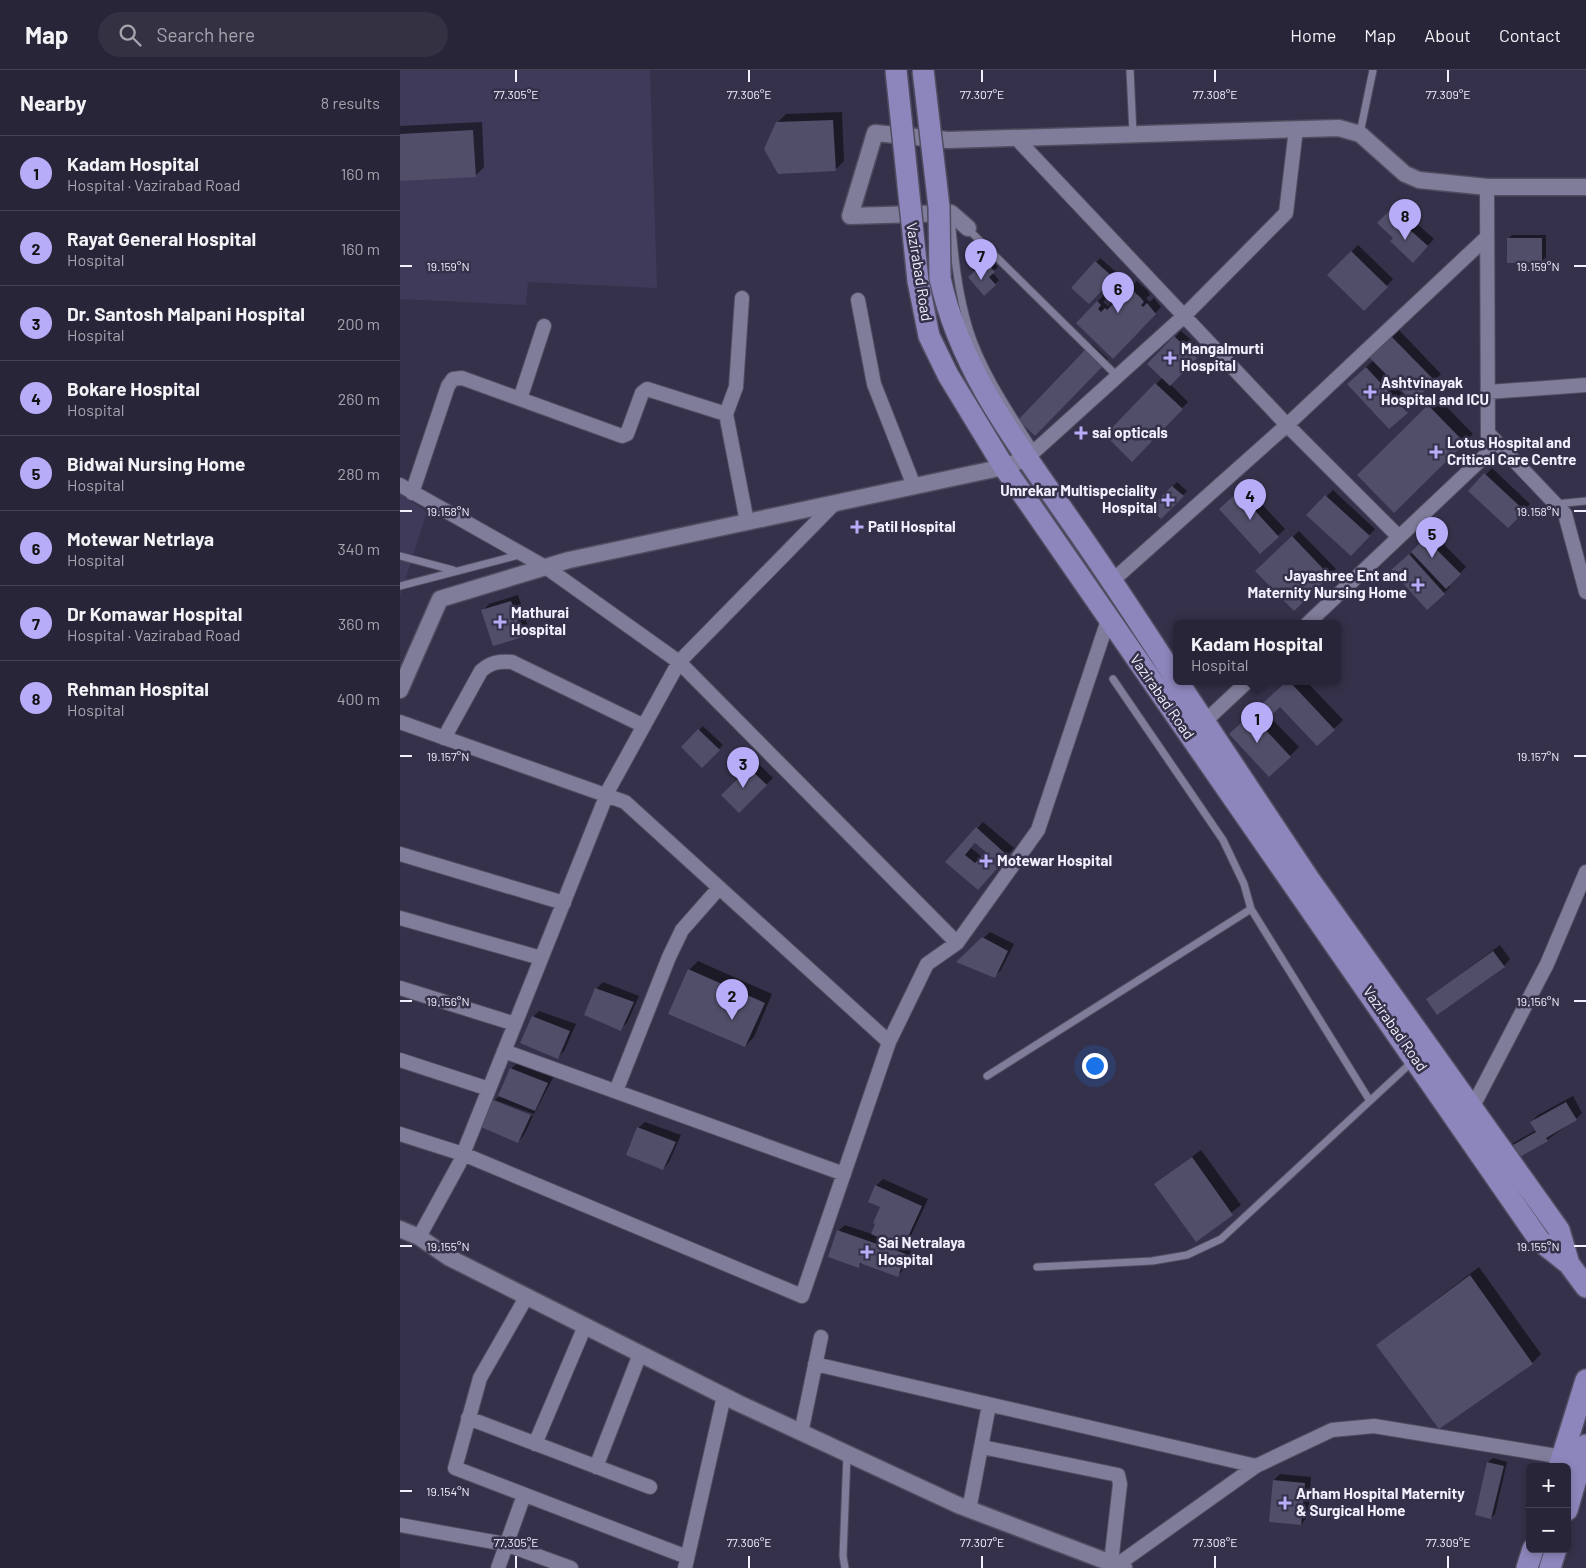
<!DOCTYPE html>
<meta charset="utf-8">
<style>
body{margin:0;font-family:Barlow,sans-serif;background:#343143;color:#f1f3f6}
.controls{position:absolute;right:15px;bottom:15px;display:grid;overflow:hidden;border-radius:8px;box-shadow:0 2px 8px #0003}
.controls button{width:45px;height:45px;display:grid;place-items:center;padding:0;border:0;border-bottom:1px solid #444253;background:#282538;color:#f1f3f6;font:25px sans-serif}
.you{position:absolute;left:694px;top:995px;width:18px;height:18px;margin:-12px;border:4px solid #fff;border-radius:50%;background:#1a73e8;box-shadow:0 0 0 8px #1a73e833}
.badge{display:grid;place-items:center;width:32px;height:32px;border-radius:50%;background:#b6acf8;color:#111;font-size:16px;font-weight:700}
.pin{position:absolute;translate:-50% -41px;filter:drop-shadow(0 1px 2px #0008)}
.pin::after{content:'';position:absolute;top:26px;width:18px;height:15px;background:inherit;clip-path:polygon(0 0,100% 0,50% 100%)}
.popup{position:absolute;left:773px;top:550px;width:168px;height:65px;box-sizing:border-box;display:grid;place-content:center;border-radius:8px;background:#282538;filter:drop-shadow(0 1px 4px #0005);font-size:16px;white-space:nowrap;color:#a5a5ae}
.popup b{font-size:19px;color:#f1f3f6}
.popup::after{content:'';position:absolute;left:50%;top:100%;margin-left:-10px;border:10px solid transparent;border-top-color:#282538}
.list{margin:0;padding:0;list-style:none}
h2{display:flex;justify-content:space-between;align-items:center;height:65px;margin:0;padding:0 20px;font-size:21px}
h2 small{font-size:16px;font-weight:400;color:#a5a5ae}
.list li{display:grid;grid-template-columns:32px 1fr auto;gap:15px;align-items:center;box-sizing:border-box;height:75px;padding:0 20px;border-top:1px solid #444253}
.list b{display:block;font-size:19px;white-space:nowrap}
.list p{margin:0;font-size:16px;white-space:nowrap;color:#a5a5ae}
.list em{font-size:16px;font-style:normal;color:#a5a5ae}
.icon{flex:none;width:28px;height:28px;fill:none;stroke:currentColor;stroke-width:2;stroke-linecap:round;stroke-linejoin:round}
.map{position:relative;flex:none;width:1186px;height:1498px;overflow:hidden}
header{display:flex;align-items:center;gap:30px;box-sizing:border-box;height:70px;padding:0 25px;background:#282538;border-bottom:1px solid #444253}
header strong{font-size:24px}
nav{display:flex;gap:28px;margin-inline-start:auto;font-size:18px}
.search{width:350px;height:45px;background:#343143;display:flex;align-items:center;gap:12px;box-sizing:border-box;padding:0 18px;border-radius:28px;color:#a5a5ae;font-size:19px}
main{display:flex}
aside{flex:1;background:#282538}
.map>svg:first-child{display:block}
.built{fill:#3f3a5a}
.shadow{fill:#0007;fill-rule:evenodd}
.building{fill:#514e69;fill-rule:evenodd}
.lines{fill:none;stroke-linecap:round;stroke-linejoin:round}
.service-casing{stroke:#504d61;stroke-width:9}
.minor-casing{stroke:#504d61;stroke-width:16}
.tertiary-casing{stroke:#504d61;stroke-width:19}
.primary-casing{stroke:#504d61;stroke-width:24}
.service{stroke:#807d9a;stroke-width:7}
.minor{stroke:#807d9a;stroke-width:14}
.tertiary{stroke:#807d9a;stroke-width:16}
.primary{stroke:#8d86bc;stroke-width:21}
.primary-bridge-casing{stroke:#504d61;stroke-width:24;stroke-linecap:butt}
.primary-bridge{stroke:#8d86bc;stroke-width:21}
.ticks{fill:none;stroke:#f1f0fe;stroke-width:2}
.poi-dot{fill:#b6acf8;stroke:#35314a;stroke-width:2}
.labels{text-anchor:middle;stroke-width:5;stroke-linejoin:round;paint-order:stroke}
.street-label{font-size:15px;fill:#f1f0fe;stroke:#35314a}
.poi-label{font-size:15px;font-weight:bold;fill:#f1f0fe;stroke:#35314a;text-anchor:start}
.ticks-label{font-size:12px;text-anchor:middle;fill:#f1f0fe;stroke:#35314a;stroke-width:5;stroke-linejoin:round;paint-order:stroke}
</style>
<header>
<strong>Map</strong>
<div class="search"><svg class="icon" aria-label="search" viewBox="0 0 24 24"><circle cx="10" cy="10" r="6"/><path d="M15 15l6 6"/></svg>Search here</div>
<nav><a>Home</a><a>Map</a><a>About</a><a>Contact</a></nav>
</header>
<main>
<aside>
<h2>Nearby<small>8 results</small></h2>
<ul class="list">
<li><span class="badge">1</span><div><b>Kadam Hospital</b><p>Hospital · Vazirabad Road</p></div><em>160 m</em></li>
<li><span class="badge">2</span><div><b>Rayat General Hospital</b><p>Hospital</p></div><em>160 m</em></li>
<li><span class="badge">3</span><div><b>Dr. Santosh Malpani Hospital</b><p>Hospital</p></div><em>200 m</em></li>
<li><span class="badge">4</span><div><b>Bokare Hospital</b><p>Hospital</p></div><em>260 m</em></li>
<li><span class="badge">5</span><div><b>Bidwai Nursing Home</b><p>Hospital</p></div><em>280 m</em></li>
<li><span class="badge">6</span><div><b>Motewar Netrlaya</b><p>Hospital</p></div><em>340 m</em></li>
<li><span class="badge">7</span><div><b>Dr Komawar Hospital</b><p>Hospital · Vazirabad Road</p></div><em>360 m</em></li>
<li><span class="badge">8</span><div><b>Rehman Hospital</b><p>Hospital</p></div><em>400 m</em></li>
</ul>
</aside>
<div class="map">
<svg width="1186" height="1498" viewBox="0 0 1186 1498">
<rect width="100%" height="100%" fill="#35314a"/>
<path class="built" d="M0,0H250L257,218L128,212L126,235L0,229Z
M0,424L27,442L0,526Z"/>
<path class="shadow" d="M442,42L444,91L435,100L377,53L386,44Z
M82,52L84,97L75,106L0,110V56Z
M996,135L1034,169L1020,184L995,167L979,153Z
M1112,165H1146V187L1142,191L1108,169Z
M958,175L993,209L964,239L929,205Z
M585,183L598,197L592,202L599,210L595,214L574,194Z
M700,188L717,203L689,233L673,218Z
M737,211L748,221L750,225L746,228L750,232L754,228L761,237L713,287L677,253L704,225L707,228L703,232L708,236L712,233L714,234Z
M997,258L1041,304L1013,330L997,314L995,316L1013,335L989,358L955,307L974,290Z
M781,261L802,280L770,314L788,332L732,390L706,365L763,307L749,294Z
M692,274L708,289L635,365L619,350Z
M1037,327L1073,364L994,441L958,405Z
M1092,398L1130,434L1108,456L1070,421Z
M777,412L787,421L761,447L752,438Z
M845,416L885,459L860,482L827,433Z
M933,420L975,459L951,485L908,445Z
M899,461L936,499L894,539L857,501Z
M1033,463L1066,497L1049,515L1050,517L1044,523L1000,494Z
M118,525L129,560L122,566L83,541L89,534Z
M887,612H907L943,650L917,675L880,635L869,646L899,677L890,686L840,656Z
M303,656L323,675L302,696L283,677Z
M357,692L373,708L339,741L323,725Z
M583,752L614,778L584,812L547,792ZM576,772L587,781L582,787L571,778Z
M590,862L614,874L601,900L595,906L564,886Z
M1100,875L1110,889L1104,896L1027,929Z
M298,891L372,924L354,967L345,976L289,900Z
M203,912L239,926L227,953L220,959L196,919Z
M139,941L176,954L164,981L157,988L133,947Z
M117,993L154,1006L134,1044L95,1030V1033L133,1046L124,1065L118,1072L94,1031L100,1025L111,999Z
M1173,1026L1182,1043L1176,1049L1147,1070L1106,1080L1112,1074L1136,1060L1131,1052L1138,1045Z
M245,1052L281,1065L269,1092L263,1099L238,1058Z
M801,1080L841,1135L796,1170L756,1114Z
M483,1109L528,1129L509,1170L504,1175L512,1178L504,1199L498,1205L462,1193L458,1197L438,1161L445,1155L472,1164L481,1137L476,1116Z
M1079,1197L1141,1284L1132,1293L1039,1357L977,1275Z
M1093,1388L1107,1392L1095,1444L1091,1448L1088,1392Z
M880,1404L911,1407L908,1447L901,1454L874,1410Z"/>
<path class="building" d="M433,50L436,101L378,104L364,79L376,52Z
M73,60L76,107L0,111V64Z
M989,141L1028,176L1013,193L990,171L993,168L977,153Z
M1107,168H1142V193H1107Z
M951,181L988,217L964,241L927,205Z
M581,186L595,202L589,207L596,215L584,226L568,207L577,199L572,194Z
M695,191L714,208L689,234L671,218Z
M729,217L741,228L744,232L741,235L743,237L747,233L756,244L713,289L676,253L697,231L701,235L698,239L701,242L705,238L707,240Z
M989,264L1035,311L1013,332L967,285Z
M774,266L797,288L770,316L747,294Z
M685,280L703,296L635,366L618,350Z
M966,297L1008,343L989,359L947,314Z
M755,313L783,339L732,392L705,365Z
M1028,335L1065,373L994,443L957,405Z
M1084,403L1125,441L1108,458L1068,421Z
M772,416L784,426L761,449L750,438Z
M838,422L879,467L860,484L819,439Z
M925,425L970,466L951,486L906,445Z
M892,466L930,506L894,541L855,501Z
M1025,468L1061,504L1046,519L1011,482Z
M1009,484L1045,524L1027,540L991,500Z
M111,531L123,567L93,576L81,540Z
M886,612H890L935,660L917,676L880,637L861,655L891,687L869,707L829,664Z
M298,659L320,680L302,698L281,677Z
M349,698L367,715L339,743L321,725Z
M576,757L608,786L578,820L545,792ZM575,773L586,782L575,793L565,785Z
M582,867L608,881L595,908L556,892Z
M1093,881L1105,897L1037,945L1026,929Z
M288,899L365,933L345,977L268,944Z
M195,918L234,932L221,961L184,945Z
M132,946L170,961L158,989L120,973Z
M110,998L148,1013L135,1041L98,1026Z
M93,1030L131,1045L118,1073L81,1057Z
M1166,1032L1177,1050L1146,1068L1148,1071L1111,1092L1104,1080L1136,1062L1130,1052Z
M237,1057L276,1072L263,1100L226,1085Z
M792,1087L833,1145L796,1172L754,1114Z
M475,1115L522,1136L503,1178L471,1164L475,1154L473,1153L480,1137L468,1132Z
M437,1160L506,1184L498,1207L460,1193L459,1198L428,1187Z
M1070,1205L1133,1294L1039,1359L976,1275Z
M1087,1392L1104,1396L1091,1449L1075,1445Z
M873,1410L905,1413L901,1455L869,1452Z"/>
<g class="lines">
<defs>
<path id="service" d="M730,0L733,64
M960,63L973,0
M551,146C554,184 558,223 569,259C583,303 611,343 635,381
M568,159L717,306
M1156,434L1186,431
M0,486L53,500
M0,516L119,485
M713,609L823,770L844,814L851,839L970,1031
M587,1006L851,839
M637,1197L752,1191L787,1185L821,1169L1013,991
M445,1498L443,1486L447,1385"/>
<path id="minor" d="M616,68L887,355L1087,167
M342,228L336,317L326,344L347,452
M458,230L474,314L514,416
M1088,322L1186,315
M120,329L144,256
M1088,363L1165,444L1186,522
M627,388L784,246L886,143L896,59
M0,415L147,498L279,592L557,873L638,760L708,550
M12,423L48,316L53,309L62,308L222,366L227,364L242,323L247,319L326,344
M712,511L887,355L999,467
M907,554L1088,383L1087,117
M0,652L225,732L489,972L527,894L557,873
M800,656L847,612
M44,668L81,601C91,592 99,591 112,592L244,656
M0,784L164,833
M0,848L141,888
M0,918L115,954
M104,981L444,1104
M0,990L89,1019
M216,1021L269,887L282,860L319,818
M1072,1038L1147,894L1186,802
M0,1064L63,1084L402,1226L489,972
M19,1167L59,1094L209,719L279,592L435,433
M127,1226L80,1308L55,1398L287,1487
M415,1294L856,1396
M68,1348L250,1417
M401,1363L421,1267
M135,1374L185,1256
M582,1377L718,1405L720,1414L711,1493
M196,1397L240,1284
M569,1440L589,1335
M0,1455L105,1474L171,1498
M717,1495L856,1396L932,1360L974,1356L1169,1388
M98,1498L124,1425
M285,1498L324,1326"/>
<path id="tertiary" d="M568,158L551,143L450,146L475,63L548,70L939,58L960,64L1005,104L1019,110L1087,117H1186
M0,620L40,529L169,490L604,397L627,388
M0,1159L19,1167L48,1187L338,1333L558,1435L724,1498"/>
<path id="primary" d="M540,208C560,301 619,376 672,453C708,504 742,557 777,610
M518,211L529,266L548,305L604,397L1140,1171L1169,1194L1186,1217
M778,612L909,809L1159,1160L1169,1194
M1159,1397L1186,1310
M1167,1440L1186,1375
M1127,1498L1133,1479
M1150,1498L1156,1479"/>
</defs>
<use href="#service" class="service-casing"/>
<use href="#minor" class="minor-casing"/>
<use href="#tertiary" class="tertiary-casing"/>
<use href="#primary" class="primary-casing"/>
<use href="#service" class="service"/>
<use href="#minor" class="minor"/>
<use href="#tertiary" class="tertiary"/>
<use href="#primary" class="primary"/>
<defs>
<path id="primary-bridge" d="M496,0L518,211
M523,0L539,137L540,208"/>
</defs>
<use href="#primary-bridge" class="primary-bridge-casing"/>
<use href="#primary-bridge" class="primary-bridge"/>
</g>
<path class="ticks" d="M116,0V12M349,0V12M582,0V12M815,0V12M1048,0V12M0,196H12M1174,196H1186M0,441H12M1174,441H1186M0,686H12M1174,686H1186M0,931H12M1174,931H1186M0,1176H12M1174,1176H1186M0,1421H12M116,1486V1498M349,1486V1498M582,1486V1498M815,1486V1498M1048,1486V1498"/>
<g class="poi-dot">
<path d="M767.5 280.5h5v5h5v5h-5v5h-5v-5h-5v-5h5z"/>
<path d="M967.5 314.5h5v5h5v5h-5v5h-5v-5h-5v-5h5z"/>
<path d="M678.5 355.5h5v5h5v5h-5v5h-5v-5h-5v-5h5z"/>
<path d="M1033.5 374.5h5v5h5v5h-5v5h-5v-5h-5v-5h5z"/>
<path d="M765.5 422.5h5v5h5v5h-5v5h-5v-5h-5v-5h5z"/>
<path d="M454.5 449.5h5v5h5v5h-5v5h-5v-5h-5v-5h5z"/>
<path d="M1015.5 507.5h5v5h5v5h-5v5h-5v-5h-5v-5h5z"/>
<path d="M97.5 544.5h5v5h5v5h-5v5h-5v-5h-5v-5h5z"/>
<path d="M583.5 783.5h5v5h5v5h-5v5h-5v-5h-5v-5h5z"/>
<path d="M464.5 1174.5h5v5h5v5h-5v5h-5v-5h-5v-5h5z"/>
<path d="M882.5 1425.5h5v5h5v5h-5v5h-5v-5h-5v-5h5z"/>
</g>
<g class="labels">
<g class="street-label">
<text transform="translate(519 202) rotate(81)" y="5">Vazirabad Road</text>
<text transform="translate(762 627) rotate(55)" y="5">Vazirabad Road</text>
<text transform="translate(995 959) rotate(55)" y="5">Vazirabad Road</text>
</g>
<g class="poi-label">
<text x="781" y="284">Mangalmurti<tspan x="781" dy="17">Hospital</tspan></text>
<text x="981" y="318">Ashtvinayak<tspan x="981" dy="17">Hospital and ICU</tspan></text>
<text x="692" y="368">sai opticals</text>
<text x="1047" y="378">Lotus Hospital and<tspan x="1047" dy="17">Critical Care Centre</tspan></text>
<text x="757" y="426" text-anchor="end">Umrekar Multispeciality<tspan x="757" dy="17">Hospital</tspan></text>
<text x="468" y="462">Patil Hospital</text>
<text x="1007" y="511" text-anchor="end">Jayashree Ent and<tspan x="1007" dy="17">Maternity Nursing Home</tspan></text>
<text x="111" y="548">Mathurai<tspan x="111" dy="17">Hospital</tspan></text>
<text x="597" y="796">Motewar Hospital</text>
<text x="478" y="1178">Sai Netralaya<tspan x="478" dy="17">Hospital</tspan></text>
<text x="896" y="1429">Arham Hospital Maternity<tspan x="896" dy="17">&amp; Surgical Home</tspan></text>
</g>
</g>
<g class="ticks-label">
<text x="116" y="29">77.305°E</text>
<text x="349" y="29">77.306°E</text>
<text x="582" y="29">77.307°E</text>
<text x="815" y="29">77.308°E</text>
<text x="1048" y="29">77.309°E</text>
<text x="48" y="201">19.159°N</text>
<text x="1138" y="201">19.159°N</text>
<text x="48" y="446">19.158°N</text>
<text x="1138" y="446">19.158°N</text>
<text x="48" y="691">19.157°N</text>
<text x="1138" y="691">19.157°N</text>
<text x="48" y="936">19.156°N</text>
<text x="1138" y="936">19.156°N</text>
<text x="48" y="1181">19.155°N</text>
<text x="1138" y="1181">19.155°N</text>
<text x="48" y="1426">19.154°N</text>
<text x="116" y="1477">77.305°E</text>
<text x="349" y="1477">77.306°E</text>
<text x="582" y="1477">77.307°E</text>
<text x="815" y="1477">77.308°E</text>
<text x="1048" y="1477">77.309°E</text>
</g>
</svg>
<div class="controls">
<button>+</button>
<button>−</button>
</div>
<div class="you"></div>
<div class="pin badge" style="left:857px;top:673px">1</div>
<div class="popup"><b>Kadam Hospital</b>Hospital</div>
<div class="pin badge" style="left:332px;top:950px">2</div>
<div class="pin badge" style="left:343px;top:718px">3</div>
<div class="pin badge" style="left:850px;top:450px">4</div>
<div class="pin badge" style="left:1032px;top:488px">5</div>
<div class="pin badge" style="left:718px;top:243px">6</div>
<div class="pin badge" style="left:581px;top:210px">7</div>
<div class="pin badge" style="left:1005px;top:170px">8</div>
</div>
</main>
